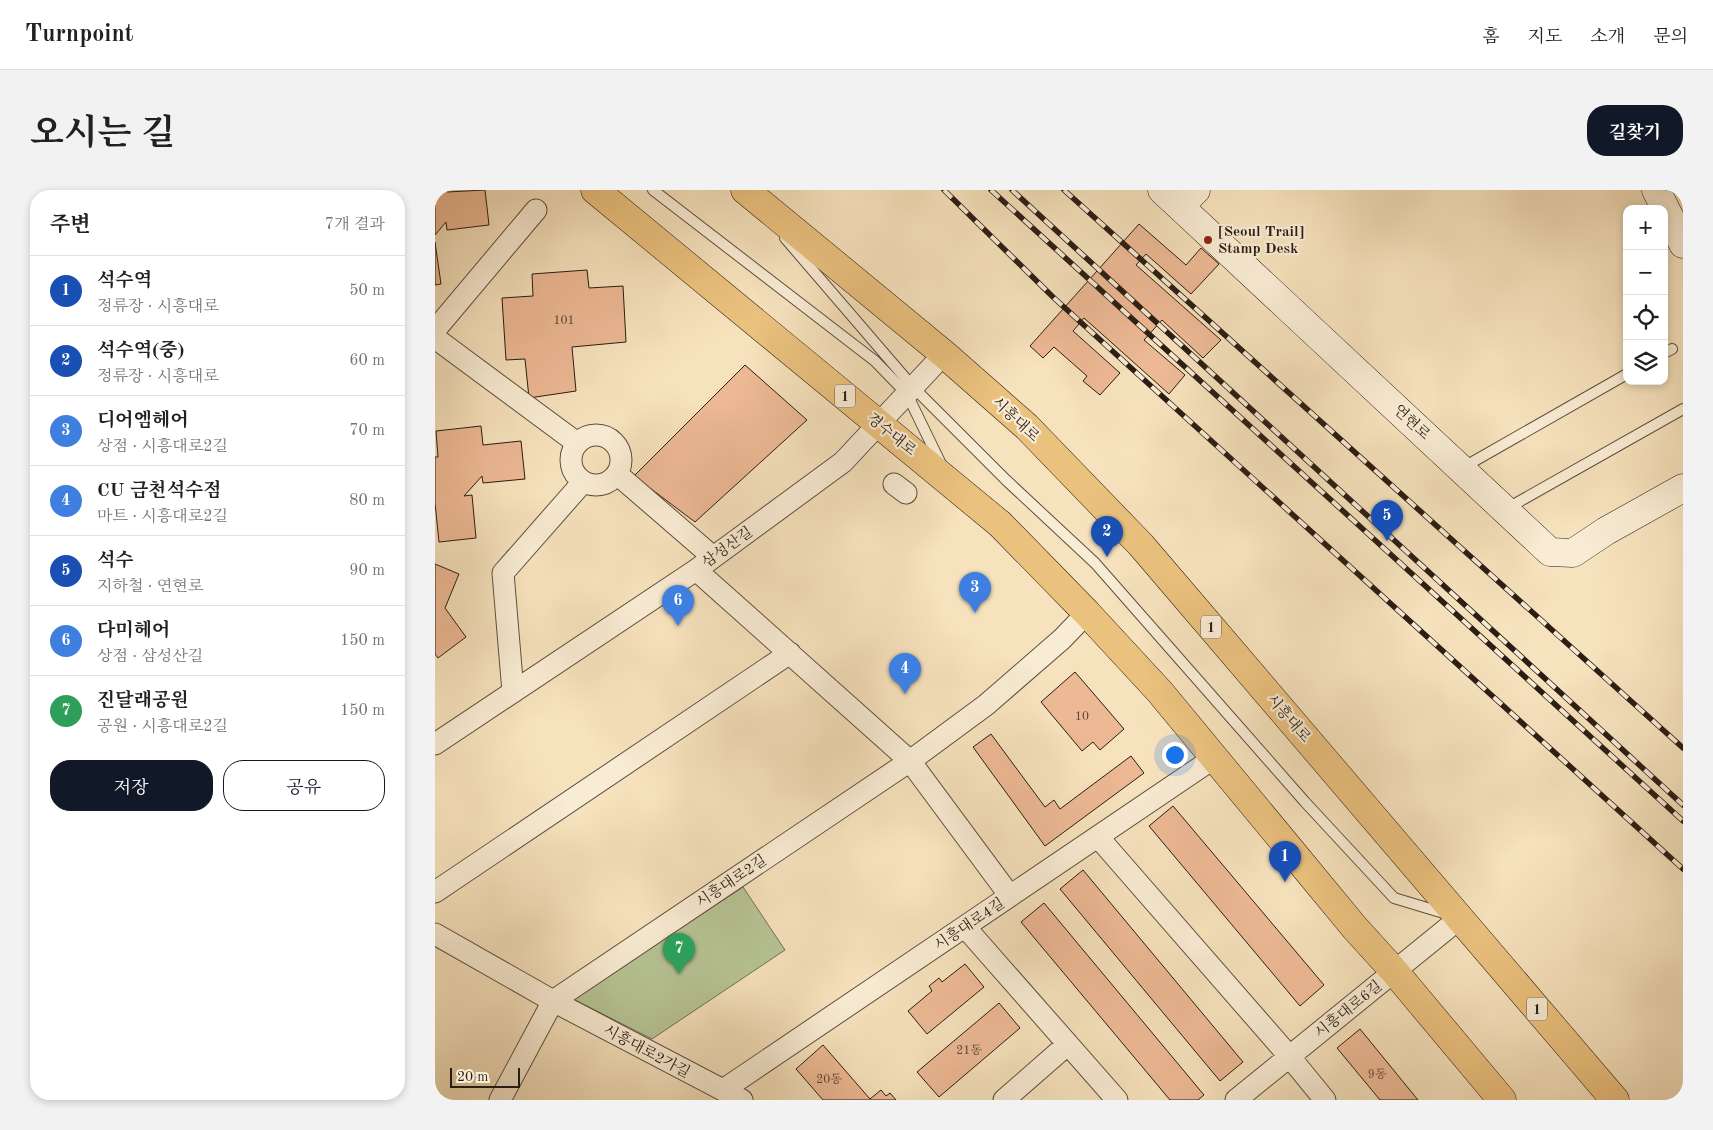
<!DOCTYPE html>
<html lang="ko">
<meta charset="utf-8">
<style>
body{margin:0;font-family:"Old Standard TT","Noto Serif KR",serif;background:#f2f2f2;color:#202124}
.controls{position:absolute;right:15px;top:15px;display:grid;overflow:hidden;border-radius:10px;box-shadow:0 2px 8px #0003}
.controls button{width:45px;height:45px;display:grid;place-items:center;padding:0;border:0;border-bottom:1px solid #e0e0e0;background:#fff;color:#202124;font:25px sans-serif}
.scale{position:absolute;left:15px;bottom:12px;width:70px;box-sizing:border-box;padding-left:5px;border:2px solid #2b1d14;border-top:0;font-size:14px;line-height:18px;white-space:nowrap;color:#2b1d14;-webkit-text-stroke:4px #f9ecd4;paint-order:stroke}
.you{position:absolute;left:739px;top:564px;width:18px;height:18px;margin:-12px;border:4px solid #fff;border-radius:50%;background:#1a73e8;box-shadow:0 0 0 8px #1a73e833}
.badge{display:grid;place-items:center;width:32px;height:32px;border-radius:50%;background:#111827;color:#fff;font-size:16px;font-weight:700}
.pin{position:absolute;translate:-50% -41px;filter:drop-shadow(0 1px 2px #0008)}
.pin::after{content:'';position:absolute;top:26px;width:18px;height:15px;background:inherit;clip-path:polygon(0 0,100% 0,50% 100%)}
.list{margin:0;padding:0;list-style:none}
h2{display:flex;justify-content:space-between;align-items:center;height:65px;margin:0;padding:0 20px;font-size:21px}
h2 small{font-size:16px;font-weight:400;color:#757577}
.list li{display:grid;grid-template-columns:32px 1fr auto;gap:15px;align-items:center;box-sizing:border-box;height:70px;padding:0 20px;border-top:1px solid #e0e0e0}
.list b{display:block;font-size:19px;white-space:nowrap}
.list p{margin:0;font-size:16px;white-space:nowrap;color:#757577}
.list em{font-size:16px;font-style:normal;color:#757577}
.actions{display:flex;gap:10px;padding:15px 20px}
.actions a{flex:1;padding:11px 0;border:1px solid #111827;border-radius:20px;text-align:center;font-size:18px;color:#111827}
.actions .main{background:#111827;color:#fff}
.icon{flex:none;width:28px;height:28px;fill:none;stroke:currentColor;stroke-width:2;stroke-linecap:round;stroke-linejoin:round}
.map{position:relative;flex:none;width:1248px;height:910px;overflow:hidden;border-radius:20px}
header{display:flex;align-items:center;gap:30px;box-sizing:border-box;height:70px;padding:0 25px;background:#fff;border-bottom:1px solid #e0e0e0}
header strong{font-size:24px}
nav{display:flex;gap:28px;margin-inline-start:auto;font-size:18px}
.intro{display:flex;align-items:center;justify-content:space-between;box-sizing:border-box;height:120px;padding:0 30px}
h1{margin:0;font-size:35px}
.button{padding:12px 22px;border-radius:20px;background:#111827;color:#fff;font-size:18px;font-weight:700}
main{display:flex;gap:30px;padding:0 30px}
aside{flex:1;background:#fff;border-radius:20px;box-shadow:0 2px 8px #0003}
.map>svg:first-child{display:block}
.green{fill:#b7c495;stroke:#717054}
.building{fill:#edb995;stroke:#2b1d14}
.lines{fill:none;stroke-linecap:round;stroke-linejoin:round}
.lane-casing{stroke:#5e4e3e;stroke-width:12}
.street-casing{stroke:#5e4e3e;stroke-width:23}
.secondary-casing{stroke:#2b1d14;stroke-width:29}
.primary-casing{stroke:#2b1d14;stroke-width:29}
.lane{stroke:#f9ecd4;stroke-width:10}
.street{stroke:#f9ecd4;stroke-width:21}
.secondary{stroke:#f9ecd4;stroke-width:28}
.primary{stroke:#ebc17e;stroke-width:28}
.rail-casing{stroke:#2b1d14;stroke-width:5.5}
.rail{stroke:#f9ecd4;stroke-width:4;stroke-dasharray:11;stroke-linecap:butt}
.poi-dot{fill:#8f2418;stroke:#f9ecd4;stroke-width:2}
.labels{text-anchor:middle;stroke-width:4.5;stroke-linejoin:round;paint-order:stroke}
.number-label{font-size:12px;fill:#5c4434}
.shield{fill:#f9ecd4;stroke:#695b4e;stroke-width:1}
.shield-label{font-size:14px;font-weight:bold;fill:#2b1d14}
.poi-label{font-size:15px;font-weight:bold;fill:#2b1d14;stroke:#f9ecd4;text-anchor:start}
.street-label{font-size:15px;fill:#2b1d14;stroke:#f9ecd4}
</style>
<header>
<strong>Turnpoint</strong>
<nav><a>홈</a><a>지도</a><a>소개</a><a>문의</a></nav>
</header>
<div class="intro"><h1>오시는 길</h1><a class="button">길찾기</a></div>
<main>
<aside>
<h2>주변<small>7개 결과</small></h2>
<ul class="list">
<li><span class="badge" style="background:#1a4fb4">1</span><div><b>석수역</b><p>정류장 · 시흥대로</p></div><em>50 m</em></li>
<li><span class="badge" style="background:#1a4fb4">2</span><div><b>석수역(중)</b><p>정류장 · 시흥대로</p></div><em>60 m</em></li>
<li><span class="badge" style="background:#3f7fe0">3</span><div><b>디어엠헤어</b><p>상점 · 시흥대로2길</p></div><em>70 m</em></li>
<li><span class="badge" style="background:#3f7fe0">4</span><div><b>CU 금천석수점</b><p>마트 · 시흥대로2길</p></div><em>80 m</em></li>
<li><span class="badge" style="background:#1a4fb4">5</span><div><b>석수</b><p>지하철 · 연현로</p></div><em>90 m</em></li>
<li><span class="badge" style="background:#3f7fe0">6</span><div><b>다미헤어</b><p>상점 · 삼성산길</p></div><em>150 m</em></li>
<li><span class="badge" style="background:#2e9e5b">7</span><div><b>진달래공원</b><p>공원 · 시흥대로2길</p></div><em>150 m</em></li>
</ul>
<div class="actions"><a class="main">저장</a><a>공유</a></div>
</aside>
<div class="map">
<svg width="1248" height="910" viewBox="0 0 1248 910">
<rect width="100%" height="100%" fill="#f6e2bd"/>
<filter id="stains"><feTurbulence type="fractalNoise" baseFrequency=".004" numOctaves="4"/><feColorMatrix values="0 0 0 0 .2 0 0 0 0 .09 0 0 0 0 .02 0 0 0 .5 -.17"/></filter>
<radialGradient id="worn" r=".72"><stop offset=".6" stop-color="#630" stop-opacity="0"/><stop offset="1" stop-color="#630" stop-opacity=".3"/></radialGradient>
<path class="green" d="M308,697L350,760L217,849L138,809Z"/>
<path class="building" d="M0,0H12V2L50,0L54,35L12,40L11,32L0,45Z
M704,34L751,75L766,58L784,74L756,104L711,64L701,75L786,150L768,168L727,130L709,150L750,185L734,204L649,128L638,141L685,183L665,205L648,191L652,186L619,157L608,168L595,156Z
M0,52L6,94L0,95Z
M152,80L154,98L188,96L191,152L137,157L141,201L94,208L90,169L71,170L67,108L98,106L97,84Z
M310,175L372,230L260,332L199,286Z
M46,236L48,255L86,251L90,289L48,293L47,286L29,306L37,305L41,348L4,352L0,313V267H3L1,241Z
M0,374L24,384L10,418L31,447L3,468L0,464Z
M640,482L689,539L665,560L658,552L647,561L606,512Z
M556,544L610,617L619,610L625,619L696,566L709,583L610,656L538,557Z
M738,616L889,795L865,816L714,636Z
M648,680L808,872L785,891L625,699Z
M609,713L769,905L763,910H735L586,732Z
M530,774L549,797L492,844L473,821L497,801L494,796L504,788L507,792Z
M564,813L585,838L504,907L482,882Z
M925,839L983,910H945L902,858Z
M388,855L435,909L446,900L451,906L455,903L461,910H388L361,879Z"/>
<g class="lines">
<defs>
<path id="lane" d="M218,0L440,171L472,204L506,274
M350,48L478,197L571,290L660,373L870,612L959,708L1012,724
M1229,163L1237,159
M1027,278L1192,184
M1071,319L1248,219"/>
<path id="street" d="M0,140L101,20
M0,148L142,253
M136 270a25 25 0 1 1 50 0a25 25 0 1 1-50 0Z
M182,284L278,367
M459,294L471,303
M261,380L475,571L575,706
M78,502L68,383L148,292
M0,554L261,380L408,272L509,164
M663,647L854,866L890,910
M0,702L355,463
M530,737L682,910
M0,744L118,811L307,910
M288,900L779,568
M65,910L118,811L475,571L551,515L627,449L652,423
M569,910L633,854
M801,910L1025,728"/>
<path id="secondary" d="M727,0L1115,362L1138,363L1171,341L1248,298
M1221,0L1248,54
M745,16L761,0"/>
<path id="primary" d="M160,0L565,334L652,423L725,502L920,738L959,781L1067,910
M310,0L509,164L592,237L706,355L1180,910"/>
</defs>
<use href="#lane" class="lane-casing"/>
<use href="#street" class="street-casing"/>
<use href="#secondary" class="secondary-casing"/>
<use href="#primary" class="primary-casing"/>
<use href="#lane" class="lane"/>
<use href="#street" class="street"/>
<use href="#secondary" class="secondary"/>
<use href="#primary" class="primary"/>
<defs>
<path id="rail" d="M509,0L619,108L1248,679
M556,0L1248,631
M577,0L1248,615
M629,0L1248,558"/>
</defs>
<use href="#rail" class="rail-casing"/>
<use href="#rail" class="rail"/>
</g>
<circle class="poi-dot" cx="773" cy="50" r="5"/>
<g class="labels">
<g class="number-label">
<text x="129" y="134">101</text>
<text x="647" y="530">10</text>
<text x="534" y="864">21동</text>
<text x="942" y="888">9동</text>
<text x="394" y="893">20동</text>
</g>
<g class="shield">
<rect x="400" y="194.5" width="20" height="23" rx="4"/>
<rect x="766" y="425.5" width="20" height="23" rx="4"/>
<rect x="1092" y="807.5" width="20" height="23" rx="4"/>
</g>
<g class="shield-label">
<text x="410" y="211">1</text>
<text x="776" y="442">1</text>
<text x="1102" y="824">1</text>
</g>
<g class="poi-label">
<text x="783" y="46">[Seoul Trail]<tspan x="783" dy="17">Stamp Desk</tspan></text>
</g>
<g class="street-label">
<text transform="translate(581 229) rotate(43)" y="5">시흥대로</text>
<text transform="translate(977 232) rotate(43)" y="5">연현로</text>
<text transform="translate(457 244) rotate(39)" y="5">경수대로</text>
<text transform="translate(292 357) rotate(-36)" y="5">삼성산길</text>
<text transform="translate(854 528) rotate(49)" y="5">시흥대로</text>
<text transform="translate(296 691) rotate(-34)" y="5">시흥대로2길</text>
<text transform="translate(534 734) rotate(-34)" y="5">시흥대로4길</text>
<text transform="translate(913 819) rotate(-39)" y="5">시흥대로6길</text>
<text transform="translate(212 861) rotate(28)" y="5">시흥대로2가길</text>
</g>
</g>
<rect width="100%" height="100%" filter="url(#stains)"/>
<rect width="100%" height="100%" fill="url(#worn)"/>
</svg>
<div class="controls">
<button>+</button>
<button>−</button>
<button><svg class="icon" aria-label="locate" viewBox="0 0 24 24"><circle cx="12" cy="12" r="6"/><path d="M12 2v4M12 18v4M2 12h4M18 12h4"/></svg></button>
<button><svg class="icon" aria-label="layers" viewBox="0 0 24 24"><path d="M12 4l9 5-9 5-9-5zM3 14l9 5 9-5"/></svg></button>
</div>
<div class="scale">20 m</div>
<div class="you"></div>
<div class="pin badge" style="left:850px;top:692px;background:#1a4fb4">1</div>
<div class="pin badge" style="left:672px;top:367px;background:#1a4fb4">2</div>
<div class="pin badge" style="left:540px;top:423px;background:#3f7fe0">3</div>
<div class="pin badge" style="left:470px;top:504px;background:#3f7fe0">4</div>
<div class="pin badge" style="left:952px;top:351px;background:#1a4fb4">5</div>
<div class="pin badge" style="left:243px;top:436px;background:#3f7fe0">6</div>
<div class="pin badge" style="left:244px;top:784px;background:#2e9e5b">7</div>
</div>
</main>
